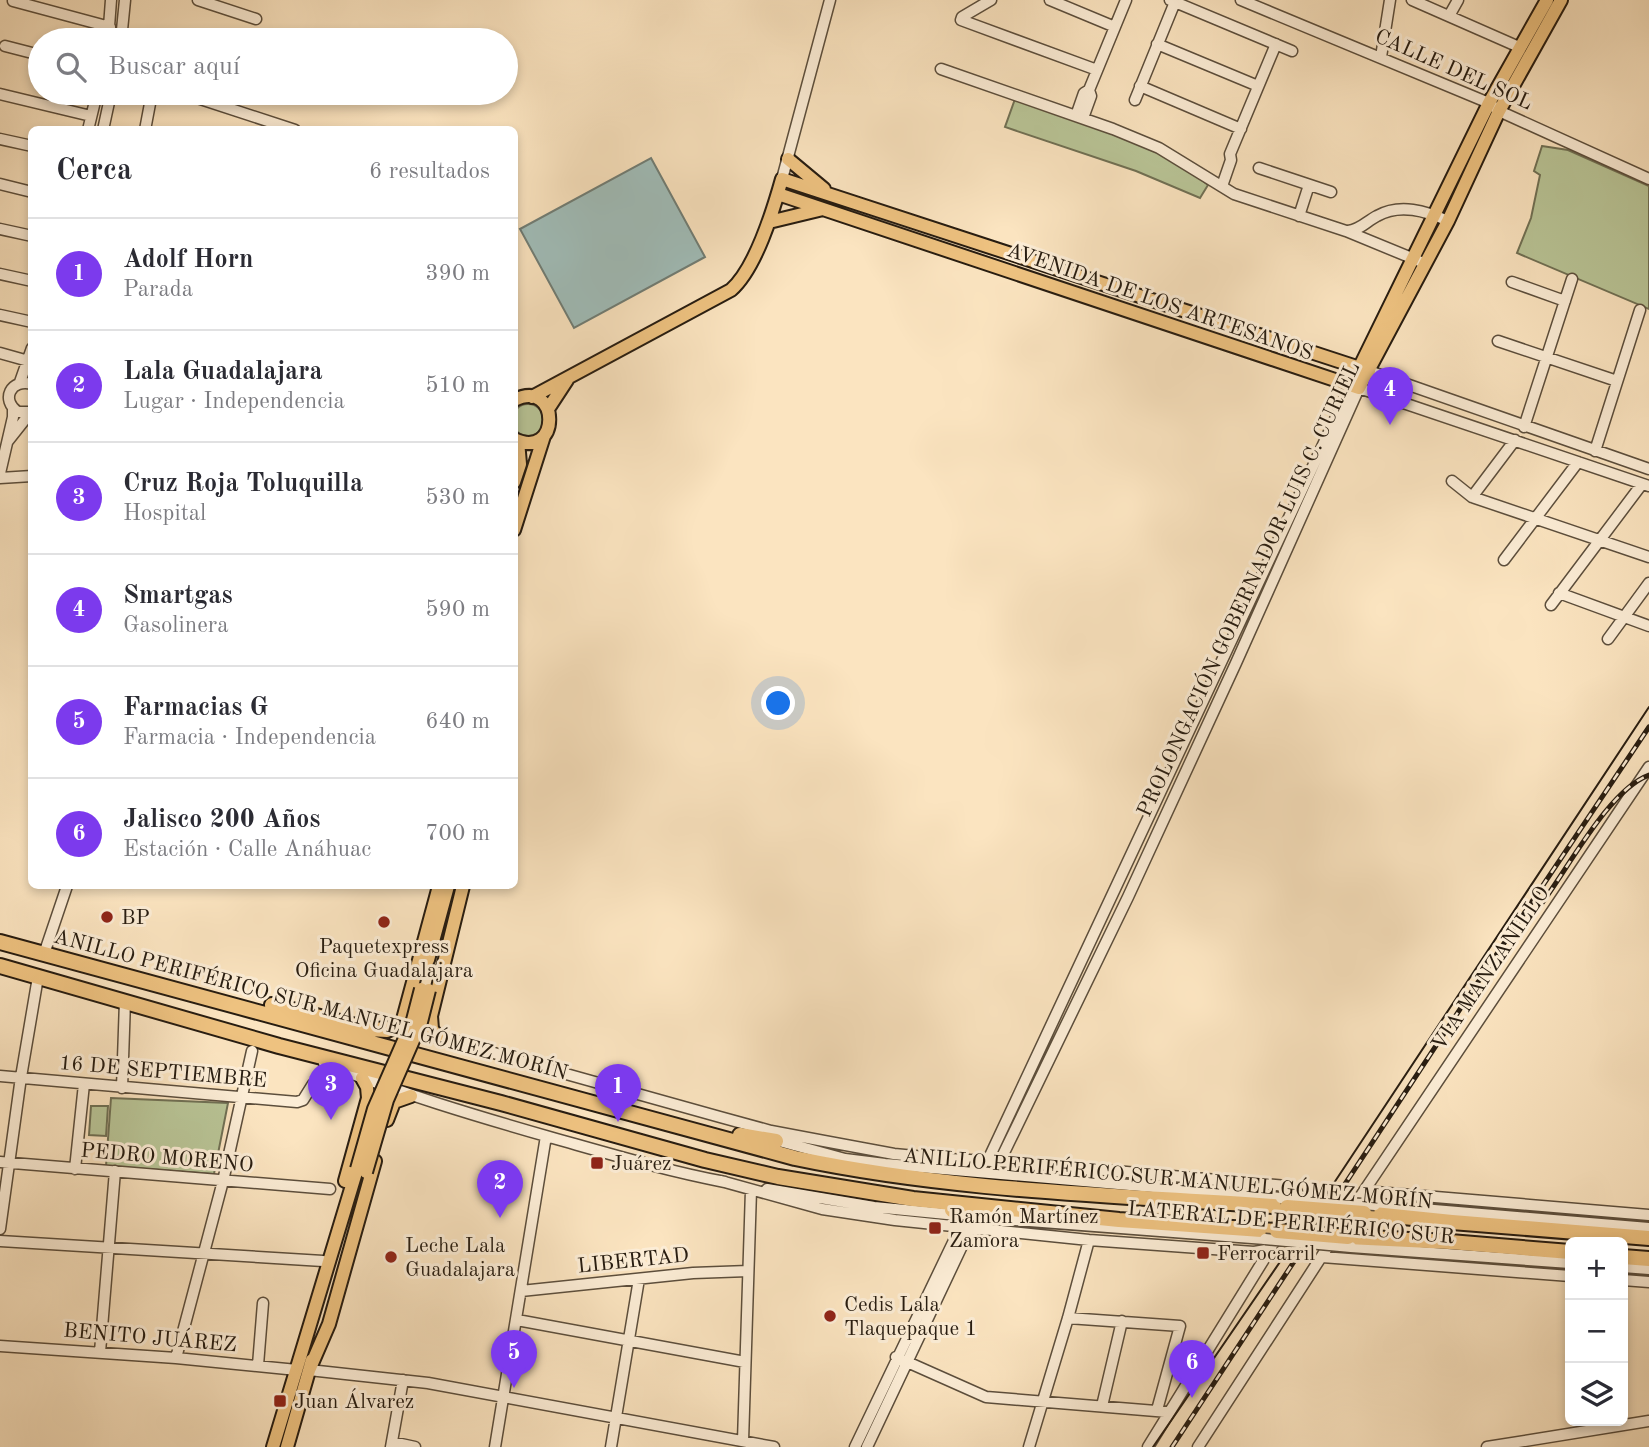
<!DOCTYPE html>
<html lang="es">
<meta charset="utf-8">
<style>
body{margin:0;font-family:"Old Standard TT",serif;background:#f7f7f7;color:#2b2b33}
.controls{position:absolute;right:21px;bottom:21px;display:grid;overflow:hidden;border-radius:10px;box-shadow:0 4px 10px #0003}
.controls button{width:63px;height:63px;display:grid;place-items:center;padding:0;border:0;border-bottom:2px solid #e1e1e2;background:#fff;color:#2b2b33;font:35px sans-serif}
.you{position:absolute;left:779px;top:704px;width:24px;height:24px;margin:-18px;border:5px solid #fff;border-radius:50%;background:#1a73e8;box-shadow:0 0 0 10px #1a73e833}
.badge{display:grid;place-items:center;width:46px;height:46px;border-radius:50%;background:#7c3aed;color:#fff;font-size:23px;font-weight:700}
.pin{position:absolute;translate:-50% -58px;filter:drop-shadow(0 2px 4px #0008)}
.pin::after{content:'';position:absolute;top:37px;width:24px;height:21px;background:inherit;clip-path:polygon(0 0,100% 0,50% 100%)}
.list{margin:0;padding:0;list-style:none}
h2{display:flex;justify-content:space-between;align-items:center;height:91px;margin:0;padding:0 28px;font-size:30px}
h2 small{font-size:23px;font-weight:400;color:#7c7c81}
.list li{display:grid;grid-template-columns:46px 1fr auto;gap:21px;align-items:center;box-sizing:border-box;height:112px;padding:0 28px;border-top:2px solid #e1e1e2}
.list b{display:block;font-size:26px;white-space:nowrap}
.list p{margin:0;font-size:23px;white-space:nowrap;color:#7c7c81}
.list em{font-size:23px;font-style:normal;color:#7c7c81}
.icon{flex:none;width:38px;height:38px;fill:none;stroke:currentColor;stroke-width:2;stroke-linecap:round;stroke-linejoin:round}
.map{position:relative;flex:none;width:1649px;height:1447px;overflow:hidden}
.search{position:absolute;background:#fff;box-shadow:0 4px 10px #0003;left:28px;top:28px;width:490px;height:77px;display:flex;align-items:center;gap:18px;box-sizing:border-box;padding:0 24px;border-radius:38px;color:#7c7c81;font-size:26px}
.panel{position:absolute;background:#fff;box-shadow:0 4px 10px #0003;left:28px;top:126px;width:490px;height:763px;border-radius:10px}
.map>svg:first-child{display:block}
.green{fill:#b9c597;stroke:#707054;stroke-width:2}
.water{fill:#a0bdb9;stroke:#707d75;stroke-width:2}
.lines{fill:none;stroke-linecap:round;stroke-linejoin:round}
.minor-casing{stroke:#5c4e3c;stroke-width:13}
.major-casing{stroke:#271c10;stroke-width:16}
.highway-casing{stroke:#271c10;stroke-width:18}
.minor{stroke:#fcedd6;stroke-width:10}
.major{stroke:#eec280;stroke-width:12}
.highway{stroke:#eec280;stroke-width:14}
.tram{stroke:#271c10;stroke-width:2}
.rail-casing{stroke:#271c10;stroke-width:5}
.rail{stroke:#fcedd6;stroke-width:2.5;stroke-dasharray:8;stroke-linecap:butt}
.minor-bridge-casing{stroke:#5c4e3c;stroke-width:13;stroke-linecap:butt}
.major-bridge-casing{stroke:#271c10;stroke-width:16;stroke-linecap:butt}
.highway-bridge-casing{stroke:#271c10;stroke-width:18;stroke-linecap:butt}
.minor-bridge{stroke:#fcedd6;stroke-width:10}
.major-bridge{stroke:#eec280;stroke-width:12}
.highway-bridge{stroke:#eec280;stroke-width:14}
.poi-dot{fill:#8f2418;stroke:#fcedd6;stroke-width:2.5}
.labels{text-anchor:middle;stroke-width:6;stroke-linejoin:round;paint-order:stroke}
.street-label{font-size:21px;fill:#271c10;stroke:#fcedd6}
.poi-label{font-size:21px;fill:#271c10;stroke:#fcedd6;text-anchor:start}
</style>
<div class="map">
<svg width="1649" height="1447" viewBox="0 0 1649 1447">
<rect width="100%" height="100%" fill="#fbe4c0"/>
<filter id="stains"><feTurbulence type="fractalNoise" baseFrequency=".00286" numOctaves="4"/><feColorMatrix values="0 0 0 0 .2 0 0 0 0 .09 0 0 0 0 .02 0 0 0 .5 -.17"/></filter>
<radialGradient id="worn" r=".72"><stop offset=".6" stop-color="#630" stop-opacity="0"/><stop offset="1" stop-color="#630" stop-opacity=".3"/></radialGradient>
<path class="green" d="M1015,99C1076,121 1161,142 1208,185L1200,198L1136,171L1005,127Z
M1542,146L1568,150L1649,186V309L1517,253L1531,218L1540,175L1534,171Z
M512 420a16 16 0 1 1 32 0a16 16 0 1 1-32 0Z
M111,1098L228,1103L214,1174L106,1166Z
M91,1106H108L106,1136L89,1135Z"/>
<path class="water" d="M651,158L705,257L574,328L520,229Z"/>
<g class="lines">
<defs>
<path id="minor" d="M198,0L256,19
M991,0L962,17L961,20L1097,70
M1050,0L1115,27
M1170,0L1292,51
M1241,0L1489,103L1499,111L1649,179
M1412,0L1519,47
M13,1L110,27
M1449,16L1458,0
M108,40L111,0
M121,40L125,0
M1157,44L1258,86
M5,46L40,55
M1381,57L1390,0
M941,69L1113,129L1159,148L1234,194L1346,231L1419,261
M1140,86L1241,129
M182,93L295,130
M0,94L91,116
M1135,100L1175,2
M1076,116L1084,93L1089,90L1126,0
M1083,118L1091,96L1089,90
M88,130L97,93
M103,130L111,93
M145,130L152,93
M0,139L32,146
M1259,168L1331,192
M782,179L830,0
M0,184L32,192
M1222,186L1231,160L1230,154L1276,44
M1299,216L1309,185
M0,229L32,236
M1348,231C1360,230 1367,221 1377,216C1400,203 1426,211 1448,221
M0,274L32,281
M1512,282L1565,301
M0,315L32,322
M1498,341L1617,381
M0,353L32,362
M1369,371L1649,469
M20,382L32,348
M32,384C11,378 0,400 18,412H32
M1524,427L1572,279
M8,441L31,412
M1595,451L1640,310
M0,473L13,417V408
M0,478L32,476
M1452,481L1472,497L1649,557
M1472,497L1515,440
M1504,560L1578,462
M1559,593L1649,626
M1551,605L1642,484
M1608,639L1649,583
M44,954L67,886
M412,1027L516,1060L720,1117L771,1131L824,1141L894,1154L947,1159L1014,1162L1287,1186L1296,1190L1302,1201L1273,1244L1266,1250L1254,1252L1089,1240L895,1220L822,1209L721,1181
M324,1063C399,1093 476,1116 553,1138C610,1154 667,1171 725,1182
M0,1076L297,1102L303,1100L313,1084
M122,1088L125,1001
M772,1139L845,1159L885,1164L1281,1198
M988,1160L1351,385
M1000,1161L1128,897L1236,663L1359,388L1649,486
M0,1162L330,1189
M75,1169L84,1084
M767,1189L874,1207L957,1215
M1364,1191L1649,1215
M1375,1205L1649,1228
M975,1217L1265,1239
M0,1229L21,1077L38,977
M0,1241L323,1261
M1351,1247L1570,1263
M1322,1257L1570,1276
M1623,1267L1649,1269
M1623,1280L1649,1282
M521,1291L693,1273L748,1271
M1068,1318L1180,1326L1157,1410
M517,1320L745,1362
M0,1346L176,1358L297,1370
M100,1352L115,1171
M896,1357L986,1397L1168,1412
M176,1358L223,1181L252,1051
M258,1365L263,1303
M309,1370L428,1383L774,1447
M1102,1406L1122,1321
M743,1441L751,1190
M392,1442L415,1447
M391,1447L403,1380
M495,1447L546,1136
M611,1447L639,1279
M855,1447L960,1228
M867,1447L970,1229
M1029,1447L1068,1318L1089,1240
M1148,1447L1271,1248
M1198,1447L1364,1191L1649,767
M1487,1447L1649,1421"/>
<path id="major" d="M788,159L824,189
M778,194L1359,388L1448,221L1499,111L1561,0
M769,222L823,209
M1351,385L1489,103L1547,0
M532,397L731,290C756,268 773,211 782,179L1369,371
M514,400C561,377 561,462 514,439
M548,409L567,380
M514,482L520,464L518,441
M514,530L544,436
M428,960L448,886
M402,1023L439,886
M437,1036L432,1029L431,1016L463,886
M387,1120L394,1102L411,1096
M345,1181L368,1098L367,1087L362,1078
M310,1368L329,1324L375,1161
M273,1447L357,1169
M287,1447L312,1360"/>
<path id="highway" d="M0,942L795,1158C957,1192 1122,1195 1287,1207
M0,966L279,1046L501,1103L705,1160L778,1177L913,1199L1119,1220L1277,1231
M272,1005L368,1029L387,1030L402,1023
M740,1135L776,1141
M952,1210L980,1217
M1364,1213L1452,1222L1649,1238
M1348,1237L1450,1242L1570,1252
M1623,1257L1649,1259"/>
</defs>
<use href="#minor" class="minor-casing"/>
<use href="#major" class="major-casing"/>
<use href="#highway" class="highway-casing"/>
<use href="#minor" class="minor"/>
<use href="#major" class="major"/>
<use href="#highway" class="highway"/>
<path class="tram" d="M1153,1447L1330,1189L1649,707"/>
<defs>
<path id="rail" d="M1539,907C1567,871 1608,790 1649,775
M1172,1447L1470,994L1649,727"/>
</defs>
<use href="#rail" class="rail-casing"/>
<use href="#rail" class="rail"/>
<defs>
<path id="minor-bridge" d="M1281,1198L1375,1205
M1265,1239L1351,1247"/>
<path id="major-bridge" d="M357,1169L374,1109L413,1020L421,989
M366,1172L387,1100L421,1022L429,990"/>
<path id="highway-bridge" d="M1287,1207L1364,1213
M1277,1231L1348,1237"/>
</defs>
<use href="#minor-bridge" class="minor-bridge-casing"/>
<use href="#major-bridge" class="major-bridge-casing"/>
<use href="#highway-bridge" class="highway-bridge-casing"/>
<use href="#minor-bridge" class="minor-bridge"/>
<use href="#major-bridge" class="major-bridge"/>
<use href="#highway-bridge" class="highway-bridge"/>
</g>
<g class="poi-dot">
<circle cx="107" cy="917" r="7"/>
<circle cx="384" cy="922" r="7"/>
<rect x="590" y="1156" width="14" height="14" rx="3.5"/>
<rect x="928" y="1221" width="14" height="14" rx="3.5"/>
<rect x="1196" y="1246" width="14" height="14" rx="3.5"/>
<circle cx="391" cy="1257" r="7"/>
<circle cx="830" cy="1316" r="7"/>
<rect x="273" y="1394" width="14" height="14" rx="3.5"/>
</g>
<g class="labels">
<g class="street-label">
<text transform="translate(1454 69) rotate(24)" y="7">CALLE DEL SOL</text>
<text transform="translate(1160 301) rotate(19)" y="7">AVENIDA DE LOS ARTESANOS</text>
<text transform="translate(1248 589) rotate(-65)" y="7">PROLONGACIÓN GOBERNADOR LUIS C. CURIEL</text>
<text transform="translate(1490 968) rotate(-56)" y="7">VIA MANZANILLO</text>
<text transform="translate(311 1004) rotate(15)" y="7">ANILLO PERIFÉRICO SUR MANUEL GÓMEZ MORÍN</text>
<text transform="translate(163 1071) rotate(5)" y="7">16 DE SEPTIEMBRE</text>
<text transform="translate(167 1157) rotate(5)" y="7">PEDRO MORENO</text>
<text transform="translate(1168 1178) rotate(5)" y="7">ANILLO PERIFÉRICO SUR MANUEL GÓMEZ MORÍN</text>
<text transform="translate(1291 1222) rotate(5)" y="7">LATERAL DE PERIFÉRICO SUR</text>
<text transform="translate(633 1260) rotate(-6)" y="7">LIBERTAD</text>
<text transform="translate(150 1337) rotate(5)" y="7">BENITO JUÁREZ</text>
</g>
<g class="poi-label">
<text x="121" y="924">BP</text>
<text x="384" y="953" text-anchor="middle">Paquetexpress<tspan x="384" dy="24">Oficina Guadalajara</tspan></text>
<text x="611" y="1170">Juárez</text>
<text x="949" y="1223">Ramón Martínez<tspan x="949" dy="24">Zamora</tspan></text>
<text x="405" y="1252">Leche Lala<tspan x="405" dy="24">Guadalajara</tspan></text>
<text x="1217" y="1260">Ferrocarril</text>
<text x="844" y="1311">Cedis Lala<tspan x="844" dy="24">Tlaquepaque 1</tspan></text>
<text x="294" y="1408">Juan Álvarez</text>
</g>
</g>
<rect width="100%" height="100%" filter="url(#stains)"/>
<rect width="100%" height="100%" fill="url(#worn)"/>
</svg>
<div class="controls">
<button>+</button>
<button>−</button>
<button><svg class="icon" aria-label="layers" viewBox="0 0 24 24"><path d="M12 4l9 5-9 5-9-5zM3 14l9 5 9-5"/></svg></button>
</div>
<div class="you"></div>
<div class="pin badge" style="left:618px;top:1122px">1</div>
<div class="pin badge" style="left:500px;top:1218px">2</div>
<div class="pin badge" style="left:331px;top:1120px">3</div>
<div class="pin badge" style="left:1390px;top:425px">4</div>
<div class="pin badge" style="left:514px;top:1388px">5</div>
<div class="pin badge" style="left:1192px;top:1398px">6</div>
<div class="search"><svg class="icon" aria-label="search" viewBox="0 0 24 24"><circle cx="10" cy="10" r="6"/><path d="M15 15l6 6"/></svg>Buscar aquí</div>
<section class="panel">
<h2>Cerca<small>6 resultados</small></h2>
<ul class="list">
<li><span class="badge">1</span><div><b>Adolf Horn</b><p>Parada</p></div><em>390 m</em></li>
<li><span class="badge">2</span><div><b>Lala Guadalajara</b><p>Lugar · Independencia</p></div><em>510 m</em></li>
<li><span class="badge">3</span><div><b>Cruz Roja Toluquilla</b><p>Hospital</p></div><em>530 m</em></li>
<li><span class="badge">4</span><div><b>Smartgas</b><p>Gasolinera</p></div><em>590 m</em></li>
<li><span class="badge">5</span><div><b>Farmacias G</b><p>Farmacia · Independencia</p></div><em>640 m</em></li>
<li><span class="badge">6</span><div><b>Jalisco 200 Años</b><p>Estación · Calle Anáhuac</p></div><em>700 m</em></li>
</ul>
</section>
</div>
